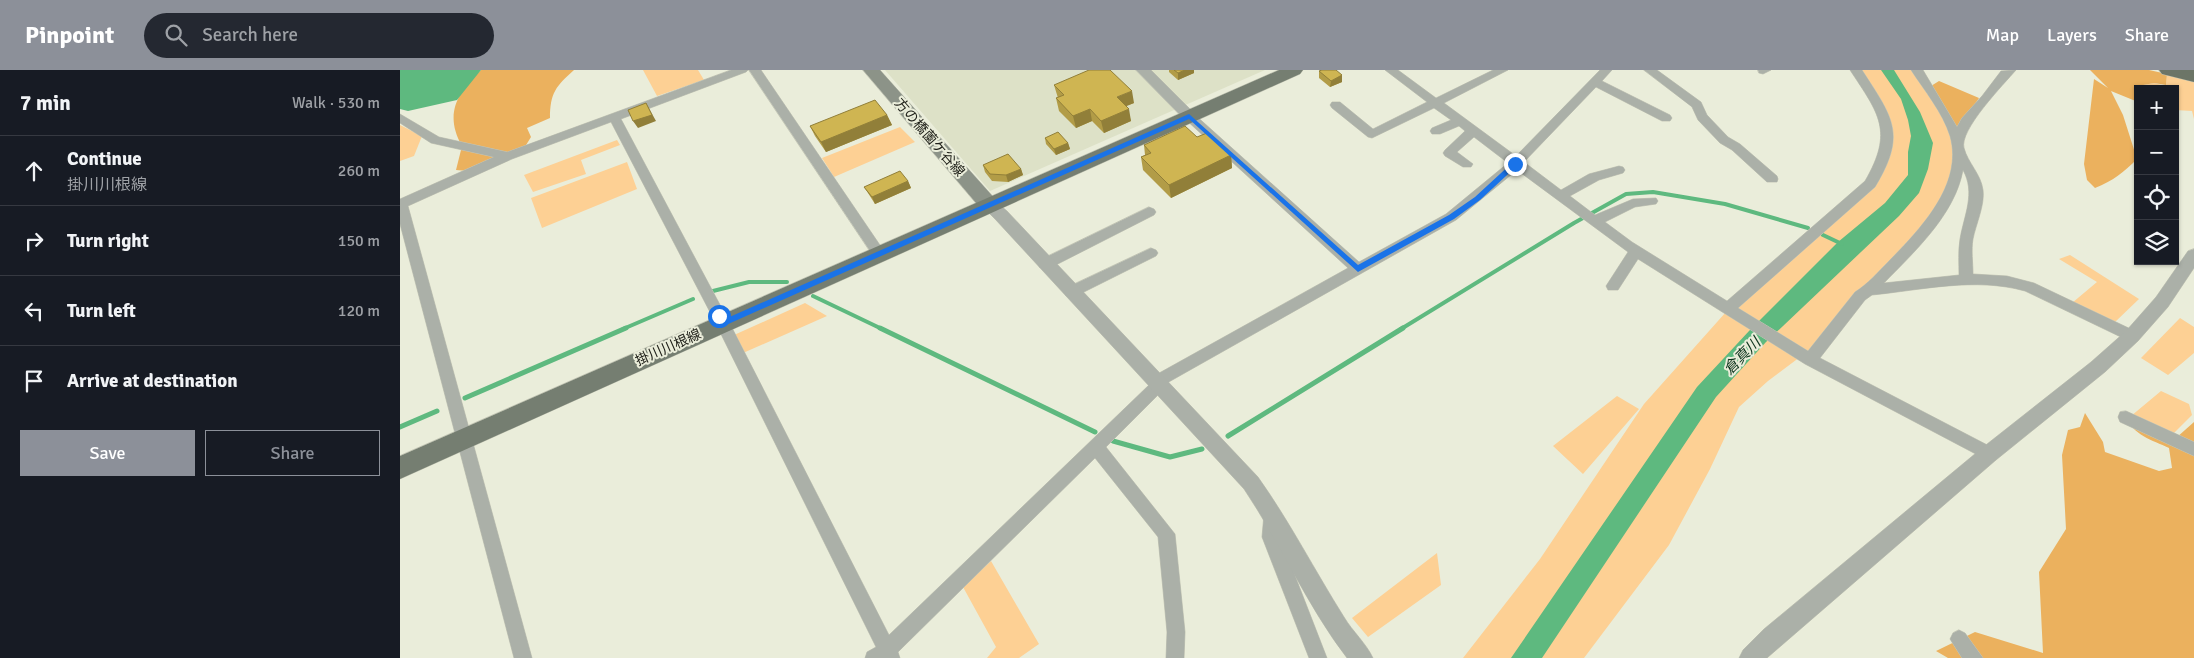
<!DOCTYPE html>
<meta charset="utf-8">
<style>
body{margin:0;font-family:Signika,"Noto Sans JP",sans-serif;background:#242831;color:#f1f3f6}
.controls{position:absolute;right:15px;top:15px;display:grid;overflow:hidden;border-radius:0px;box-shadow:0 1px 4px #0004}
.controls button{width:45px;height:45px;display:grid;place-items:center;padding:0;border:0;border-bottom:1px solid #363941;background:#171b24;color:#f1f3f6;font:25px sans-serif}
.stop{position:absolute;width:15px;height:15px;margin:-11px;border:4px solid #1a73e8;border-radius:50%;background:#fff}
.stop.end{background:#1a73e8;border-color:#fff;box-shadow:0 1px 5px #0008}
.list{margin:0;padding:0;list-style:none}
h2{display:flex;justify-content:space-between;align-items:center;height:65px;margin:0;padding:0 20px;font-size:21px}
h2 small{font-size:16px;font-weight:400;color:#9ea1a6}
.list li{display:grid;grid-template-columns:32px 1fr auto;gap:15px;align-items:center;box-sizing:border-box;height:70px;padding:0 20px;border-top:1px solid #363941}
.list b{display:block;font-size:19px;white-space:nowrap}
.list p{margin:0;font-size:16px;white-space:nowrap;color:#9ea1a6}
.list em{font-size:16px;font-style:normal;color:#9ea1a6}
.actions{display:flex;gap:10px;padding:15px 20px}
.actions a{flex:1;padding:11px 0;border:1px solid #8c9099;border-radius:0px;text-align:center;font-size:18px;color:#8c9099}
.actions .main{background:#8c9099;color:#fff}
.icon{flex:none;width:28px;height:28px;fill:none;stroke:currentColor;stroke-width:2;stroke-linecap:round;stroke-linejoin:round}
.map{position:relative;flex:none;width:1794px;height:588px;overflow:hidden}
header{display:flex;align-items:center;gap:30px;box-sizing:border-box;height:70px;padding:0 25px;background:#8c9099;color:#fff}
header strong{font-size:24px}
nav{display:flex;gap:28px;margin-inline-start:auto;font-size:18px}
.search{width:350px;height:45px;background:#242831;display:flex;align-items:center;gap:12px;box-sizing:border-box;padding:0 18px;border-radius:28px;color:#9ea1a6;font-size:19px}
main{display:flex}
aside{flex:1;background:#171b24}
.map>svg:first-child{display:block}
.built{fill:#dde1c7}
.green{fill:#fdd094}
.forest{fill:#ebb15e}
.water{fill:#5eb97f}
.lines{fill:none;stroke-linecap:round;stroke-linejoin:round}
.stream-far1{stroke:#5eb97f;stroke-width:4}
.stream{stroke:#5eb97f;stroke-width:5}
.minor-casing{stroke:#c6c8b7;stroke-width:1}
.tertiary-casing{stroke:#c6c8b7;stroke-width:1}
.secondary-casing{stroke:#c6c8b7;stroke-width:1}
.primary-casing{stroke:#c6c8b7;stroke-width:1}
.trunk-casing{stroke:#c6c8b7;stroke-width:1}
.minor{fill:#abb0a8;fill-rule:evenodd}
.tertiary{fill:#abb0a8;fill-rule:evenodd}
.secondary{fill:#8c9388;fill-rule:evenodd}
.primary{fill:#757e71;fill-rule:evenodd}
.trunk{fill:#6c7567;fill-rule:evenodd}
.wall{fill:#b29c47}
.shaded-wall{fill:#917f39}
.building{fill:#cfb552;stroke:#917f39}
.route{fill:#1a73e8}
.labels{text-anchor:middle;stroke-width:4;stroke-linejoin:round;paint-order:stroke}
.street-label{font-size:14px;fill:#20211a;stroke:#eaedda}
.water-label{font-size:15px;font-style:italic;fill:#0c331c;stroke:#eaedda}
</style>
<header>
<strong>Pinpoint</strong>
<div class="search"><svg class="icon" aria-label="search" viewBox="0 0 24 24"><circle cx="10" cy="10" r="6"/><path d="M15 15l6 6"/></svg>Search here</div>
<nav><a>Map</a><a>Layers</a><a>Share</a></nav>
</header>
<main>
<aside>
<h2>7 min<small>Walk · 530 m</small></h2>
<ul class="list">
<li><svg class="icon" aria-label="ahead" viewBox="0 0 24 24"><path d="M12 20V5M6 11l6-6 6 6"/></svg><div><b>Continue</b><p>掛川川根線</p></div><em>260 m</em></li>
<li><svg class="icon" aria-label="right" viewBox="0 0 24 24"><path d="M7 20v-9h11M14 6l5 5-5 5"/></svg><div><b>Turn right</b></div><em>150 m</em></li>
<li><svg class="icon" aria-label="left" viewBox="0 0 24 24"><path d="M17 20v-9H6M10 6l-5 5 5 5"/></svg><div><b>Turn left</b></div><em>120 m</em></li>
<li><svg class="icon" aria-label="arrive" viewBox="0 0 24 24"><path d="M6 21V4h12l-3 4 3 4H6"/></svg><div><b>Arrive at destination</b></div></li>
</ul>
<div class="actions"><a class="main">Save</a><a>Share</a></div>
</aside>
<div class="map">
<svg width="1794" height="588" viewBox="0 0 1794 588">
<rect width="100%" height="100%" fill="#eaedda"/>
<path class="built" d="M485,0H865L590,121Z"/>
<path class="green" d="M243,0H298L304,10L257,26Z
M1459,0H1512L1556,67V105L1533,150L1408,281L1368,311L1339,337L1310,399L1269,475L1184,588H1063L1140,489L1244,334L1334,233L1470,114L1488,88L1484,51Z
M1767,4L1794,10V49L1792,41L1775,40V19L1736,20L1738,16L1754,13L1766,16Z
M0,55L22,66L14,86L0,91Z
M500,57L515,72L434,107L422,88Z
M217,70L220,75L181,90L186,104L133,122L124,105Z
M227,92L237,119L142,158L131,128Z
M1670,185L1739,229L1714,253L1672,233L1697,212L1659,189Z
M405,233L427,246L343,283L334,265Z
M1780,248L1794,257V283L1768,305L1741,288Z
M1761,321L1789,334L1792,345L1774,363L1731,346Z
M1217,326L1239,339L1183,404L1153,376Z
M1037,483L1041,515L968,567L952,548Z
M591,491L639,574L619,588H587L596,577L563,517Z"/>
<path class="forest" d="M81,0H174C156,16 150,23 150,48L127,58L131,67L123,80L68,101L56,100L62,76C44,44 57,23 81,0Z
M1690,0H1749L1767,4L1766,15L1754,13L1738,16L1736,20L1738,21V32L1711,21L1723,45L1737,89C1724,102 1713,111 1695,118L1687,110L1684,94L1694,9L1708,18Z
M1539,11L1579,28L1558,63L1531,16Z
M1685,343L1703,372L1705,382L1759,401L1772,398L1769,378C1752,370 1733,365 1726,347L1776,368L1794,352V588H1548L1536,581L1575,562L1643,583L1639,502L1666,459L1662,385L1668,360L1680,357Z"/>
<path class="water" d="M0,0H81L57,30L8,41L0,39Z
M1481,0H1494L1520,42L1533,73L1528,99L1519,123L1499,146L1366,272L1316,327L1142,588H1111L1297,317L1349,261L1438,172L1485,133L1508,105V82L1511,66L1508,50L1501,29Z"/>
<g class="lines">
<path class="stream-far1" d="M1423,165L1442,174
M313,221L349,212H387
M413,226L482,259
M223,259L293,229
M1001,259L1174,153L1226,124L1253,122L1325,134L1408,158"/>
<path class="stream" d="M480,258L695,362
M65,328L226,258
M0,357L37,341
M828,366L1003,258
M713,371L770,387L802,379"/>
<defs>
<path id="minor" d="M331,0H348L346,2L221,49L326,246L489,565L751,313L749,311L752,307L948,198L785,49L783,46L785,43H793L959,192L1046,144L1108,93L1074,67L1057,82L1073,94L1071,97H1063L1045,86L1043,83L1045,80L1065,61L1059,56L1040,64H1032L1030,61L1032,58L1051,50L1034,38L972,68L968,67L932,38L930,35L932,32H940L973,59L1027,32L985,0H998L1036,28L1093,0H1108L1044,33L1116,86L1200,0H1212L1202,11L1270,45L1272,48L1270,51H1262L1196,17L1124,92L1161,120L1189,104L1219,96L1223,97L1225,100L1223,103L1199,110L1170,126L1195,145L1233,129L1256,128L1258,131L1256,134L1235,137L1205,152L1232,172L1327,231L1465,111C1494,61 1479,44 1450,0H1462C1493,48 1507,64 1475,117L1338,238L1408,281L1455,222C1468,214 1478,202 1489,191C1519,160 1564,115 1550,66C1543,43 1524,20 1511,0H1523L1557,57L1562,48L1582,26L1601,1L1616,0C1604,14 1559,60 1564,78C1568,93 1581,104 1583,120C1585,135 1576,154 1573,169C1571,180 1573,193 1573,204L1607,206L1634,213L1737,262L1739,266L1737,270L1732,272L1727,270L1625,221C1575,207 1522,220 1472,225L1465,230L1420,288L1595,379L1597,384L1595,389L1589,391L1405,294L1238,189L1218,220H1208L1206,216L1228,182L1117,100L1056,150L767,313L765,318L706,377L775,464L785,562L784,588H766L767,562L758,467L695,388L498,582L500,588H465L467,582L476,577L312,246L211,52L112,89L8,136L132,588H114L0,154V129L94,87L31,73L0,53V44L39,67L107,82ZM1563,100C1576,123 1564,145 1560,169C1558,181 1559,194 1559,205L1484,213C1514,182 1555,145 1563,100Z
M349,0H361L484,181L486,184L484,187H474Z
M1244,0H1257L1301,32L1307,45L1328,67L1340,74L1377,106L1378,109L1377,112H1367L1332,80L1320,73L1298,50L1292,37Z
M1358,0H1371L1363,4L1359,3Z
M749,137L754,139L756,142L754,145L650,198H640L638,194L640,190Z
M751,178L756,180L758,183L756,186L676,226L671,227L666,226L664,222L666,218Z
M1726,341L1794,372V386L1720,352L1718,347L1720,342Z
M872,437L878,439L880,444V467L927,588H909L862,467L864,444L866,439Z
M1559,560L1565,563L1583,588H1562L1550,569L1553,563Z"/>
<path id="tertiary" d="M736,0H751L797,46L794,49H784Z
M589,129L595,131L607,141L858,407C890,452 915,501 944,547C953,562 966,573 973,588H947C907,536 881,474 844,419L595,149L581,135L583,131Z
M1794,179V198L1768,237L1738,271L1705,302L1596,390L1367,588H1339L1343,580L1364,559L1582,378L1691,292L1726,261L1756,227L1788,181Z"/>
<path id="secondary" d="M463,0H480L596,130L598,135L596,140L589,141L582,140Z"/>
<path id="primary" d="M879,0H903L900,4L0,409V386Z"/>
<path id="trunk" d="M1759,0H1794V12L1762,4Z"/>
</defs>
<use href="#minor" class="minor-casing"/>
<use href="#tertiary" class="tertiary-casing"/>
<use href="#secondary" class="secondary-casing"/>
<use href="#primary" class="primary-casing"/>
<use href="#trunk" class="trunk-casing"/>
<use href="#minor" class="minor"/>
<use href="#tertiary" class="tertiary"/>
<use href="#secondary" class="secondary"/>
<use href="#primary" class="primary"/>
<use href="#trunk" class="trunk"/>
</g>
<path class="wall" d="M769,0H794V3L778,10L769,2Z
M919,1L942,5V12L930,17L919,8Z
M654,15L734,33L726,36L731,51L704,63L692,51L676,58L659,41L656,28H658Z
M487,45L492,55L426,82L415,66L410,56Z
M797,67L831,85L832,98L771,128L743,100L741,87L745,85L744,75Z
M645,68L668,73L670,79L656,85L646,74Z
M583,95L621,99L623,105L608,112L592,111L585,102Z
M508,111L511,118L475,134L468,123L464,117Z"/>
<path class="shaded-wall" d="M785,0H794V3L778,10V3Z
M942,5V12L930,17L931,11Z
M732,21L734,33L719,39L717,27Z
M246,33L256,51L238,58L233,51Z
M690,39L692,51L676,58L673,46Z
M729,39L731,51L704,63L701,51Z
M487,45L492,55L426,82L421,72Z
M668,73L670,79L656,85L654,79Z
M831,85L832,98L771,128L769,115Z
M621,99L623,105L608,112L606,105Z
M508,111L511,118L475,134L472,127Z"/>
<path class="building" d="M689,0H710L732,21L717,27L729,39L701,51L690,39L673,46L656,28L664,25L654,15Z
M774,0H785L778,3Z
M922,0H936L942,5L931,11L919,1Z
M475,30L487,45L421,72L410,56Z
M246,33L252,45L233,51L228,40Z
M785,56L797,67L807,63L831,85L769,115L741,87L751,83L744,75Z
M658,62L668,73L654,79L645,68Z
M608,84L621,99L606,105L590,104L583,95Z
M500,101L508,111L472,127L464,117Z"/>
<path class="route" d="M789,44L958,195L1049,145L1075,127L1113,92L1119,94L1080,130L1054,149L958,202L789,49L326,255H320L315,246L319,243L325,249Z"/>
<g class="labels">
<g class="street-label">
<text transform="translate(530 67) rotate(49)" y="5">方の橋薗ケ谷線</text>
<text transform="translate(268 277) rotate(-24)" y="5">掛川川根線</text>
</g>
<g class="water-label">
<text transform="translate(1342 286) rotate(-45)" y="5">倉真川</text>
</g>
</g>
</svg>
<div class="controls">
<button>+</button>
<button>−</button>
<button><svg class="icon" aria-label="locate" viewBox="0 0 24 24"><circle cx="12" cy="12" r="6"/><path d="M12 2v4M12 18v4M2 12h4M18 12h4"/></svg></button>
<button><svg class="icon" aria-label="layers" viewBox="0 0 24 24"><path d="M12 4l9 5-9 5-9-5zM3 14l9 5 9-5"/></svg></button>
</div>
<div class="stop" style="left:319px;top:246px"></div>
<div class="stop end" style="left:1115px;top:94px"></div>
</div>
</main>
